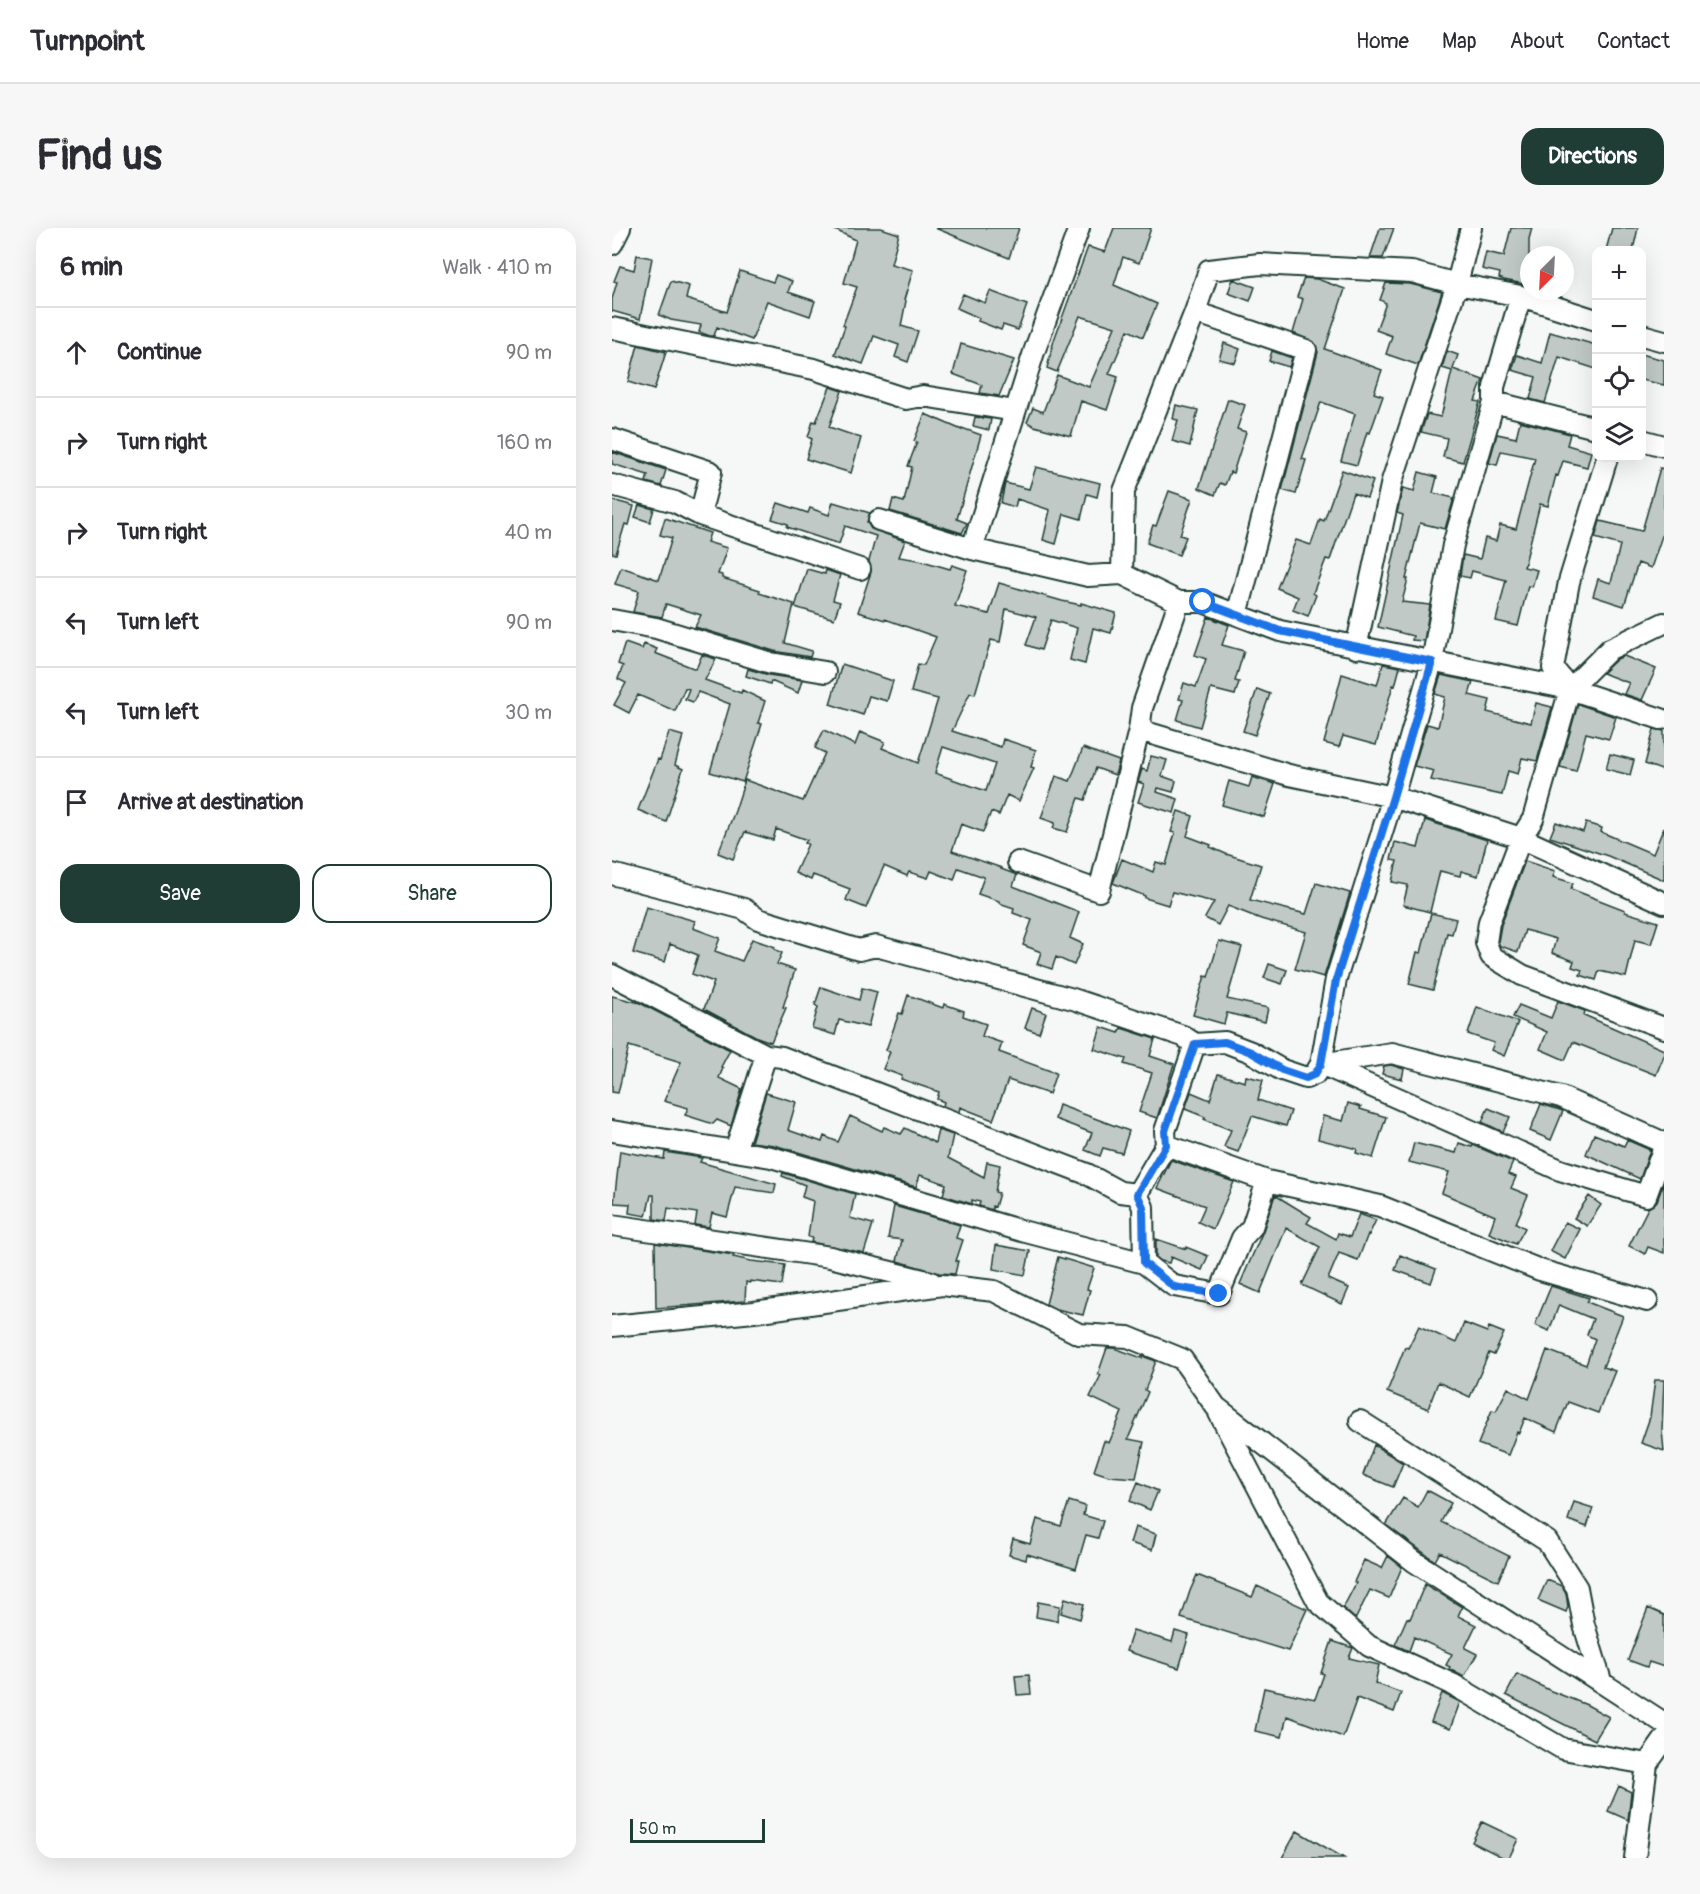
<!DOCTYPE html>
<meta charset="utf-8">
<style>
body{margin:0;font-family:Pangolin,sans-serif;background:#f7f7f7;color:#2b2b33}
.controls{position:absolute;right:18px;top:18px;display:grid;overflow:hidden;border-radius:12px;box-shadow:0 6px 24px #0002}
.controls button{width:54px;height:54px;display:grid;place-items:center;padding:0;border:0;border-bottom:2px solid #e1e1e2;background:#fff;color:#2b2b33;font:30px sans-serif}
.compass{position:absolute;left:908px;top:18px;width:54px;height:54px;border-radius:50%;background:#fff;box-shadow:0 6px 24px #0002;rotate:204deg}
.scale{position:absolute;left:18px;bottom:15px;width:135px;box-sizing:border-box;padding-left:6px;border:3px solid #1f3d34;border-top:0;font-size:16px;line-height:21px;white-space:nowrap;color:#1f3d34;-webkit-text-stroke:4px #fff;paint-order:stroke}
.stop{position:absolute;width:18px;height:18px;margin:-14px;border:4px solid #1a73e8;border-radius:50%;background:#fff}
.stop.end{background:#1a73e8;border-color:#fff;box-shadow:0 2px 6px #0008}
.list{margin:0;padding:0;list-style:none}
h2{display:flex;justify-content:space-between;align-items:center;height:78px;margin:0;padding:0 24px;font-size:26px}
h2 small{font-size:20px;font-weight:400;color:#7c7c81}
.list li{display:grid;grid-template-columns:39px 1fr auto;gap:18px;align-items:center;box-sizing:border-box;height:90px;padding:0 24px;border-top:2px solid #e1e1e2}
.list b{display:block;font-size:22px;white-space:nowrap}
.list em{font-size:20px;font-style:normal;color:#7c7c81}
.actions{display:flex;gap:12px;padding:18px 24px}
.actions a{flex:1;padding:14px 0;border:2px solid #1f3d34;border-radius:18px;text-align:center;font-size:21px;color:#1f3d34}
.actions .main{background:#1f3d34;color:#fff}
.icon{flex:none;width:33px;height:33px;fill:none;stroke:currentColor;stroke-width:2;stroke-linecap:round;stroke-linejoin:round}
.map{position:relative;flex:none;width:1052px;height:1630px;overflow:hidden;border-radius:18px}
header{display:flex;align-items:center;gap:36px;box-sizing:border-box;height:84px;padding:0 30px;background:#fff;border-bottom:2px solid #e1e1e2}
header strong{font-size:28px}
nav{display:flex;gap:33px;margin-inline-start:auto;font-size:21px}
.intro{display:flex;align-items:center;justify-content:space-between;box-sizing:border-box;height:144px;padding:0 36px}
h1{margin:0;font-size:42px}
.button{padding:15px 27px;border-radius:18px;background:#1f3d34;color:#fff;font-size:21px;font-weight:700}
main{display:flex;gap:36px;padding:0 36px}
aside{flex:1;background:#fff;border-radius:18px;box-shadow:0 6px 24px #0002}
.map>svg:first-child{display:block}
.building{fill:#c0c9c6;stroke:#1f3d34;stroke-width:1.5;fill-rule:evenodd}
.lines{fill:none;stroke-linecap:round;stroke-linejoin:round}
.minor-casing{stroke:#1f3d34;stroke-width:24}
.minor{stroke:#fff;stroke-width:20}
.route{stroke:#1a73e8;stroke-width:8}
</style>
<header>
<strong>Turnpoint</strong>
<nav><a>Home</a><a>Map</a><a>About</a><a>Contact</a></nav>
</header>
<div class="intro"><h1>Find us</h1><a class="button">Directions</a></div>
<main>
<aside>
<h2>6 min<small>Walk · 410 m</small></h2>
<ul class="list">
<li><svg class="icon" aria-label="ahead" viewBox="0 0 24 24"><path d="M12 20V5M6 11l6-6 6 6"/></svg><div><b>Continue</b></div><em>90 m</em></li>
<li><svg class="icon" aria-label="right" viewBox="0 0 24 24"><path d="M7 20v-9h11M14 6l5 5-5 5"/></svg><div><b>Turn right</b></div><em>160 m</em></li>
<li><svg class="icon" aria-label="right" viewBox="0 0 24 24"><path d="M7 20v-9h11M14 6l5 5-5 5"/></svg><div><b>Turn right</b></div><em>40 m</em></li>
<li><svg class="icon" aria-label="left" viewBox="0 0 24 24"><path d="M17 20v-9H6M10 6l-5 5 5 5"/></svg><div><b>Turn left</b></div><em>90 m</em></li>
<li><svg class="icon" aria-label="left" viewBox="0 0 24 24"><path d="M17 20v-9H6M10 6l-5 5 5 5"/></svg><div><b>Turn left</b></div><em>30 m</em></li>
<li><svg class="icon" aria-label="arrive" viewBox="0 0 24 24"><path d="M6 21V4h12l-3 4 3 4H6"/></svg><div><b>Arrive at destination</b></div></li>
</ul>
<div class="actions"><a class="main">Save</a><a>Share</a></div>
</aside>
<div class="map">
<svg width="1052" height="1630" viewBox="0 0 1052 1630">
<rect width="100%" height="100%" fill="#f6f7f7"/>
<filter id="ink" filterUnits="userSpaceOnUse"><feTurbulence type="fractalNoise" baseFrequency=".0167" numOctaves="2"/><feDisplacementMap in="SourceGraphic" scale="12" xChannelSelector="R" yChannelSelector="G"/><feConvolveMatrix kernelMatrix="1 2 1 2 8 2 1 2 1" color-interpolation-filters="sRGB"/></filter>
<g filter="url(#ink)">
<path class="building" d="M219,0H269L287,6L279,36L301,42L292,72L294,73L289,98L306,103L296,134L283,129L287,117L262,108L251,136L223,126L233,98L231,97L245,59L232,55L244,12Z
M323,0H407L397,30Z
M502,0H539L527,35L511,29L502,57L545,76L531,109L516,102L497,146L506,149L495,182L469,173L459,208L422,198L415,194L421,180L431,184L445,147L477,159L503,99L468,88L445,144L435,140L442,112L476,19L493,24Z
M768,0H782L771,30H758Z
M899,0H920L917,11V57L892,52L887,50L888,45L870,41L874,24L892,28Z
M1000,0H1026L1021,22H994Z
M25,27L40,30L28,91L0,83V71L5,54L2,53L8,38L22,42Z
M128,43L161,54L164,47L180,53L176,64L203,73L198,88L155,73L140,112L105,99L102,108H98L87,104L89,97L59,92L47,87L59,53L77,58L74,71L115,84Z
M692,50L705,51L733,61L713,121L770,142L762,165L771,168L758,205L755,204L745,237L729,233L743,186L709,174L690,231L694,232L684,266L670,262L706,124L702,114L681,105L691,71L685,69Z
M621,51L643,59L638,73L616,65Z
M774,55L798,56L830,64L806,137L774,126L780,108L764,102L774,75L768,72Z
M378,63L415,77L406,102L391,97L389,102L366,93L367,90L345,80L351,66L373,75Z
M938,104L984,117V141L947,129L933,175L918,171L924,149L900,142L905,127L930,135Z
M612,115L628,121L623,135L607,131Z
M349,116L402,132L387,168L368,165L370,157L341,146Z
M26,117L54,124L42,162L16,154Z
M660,123L680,130L677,139L657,133Z
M835,123L846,127L841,141L871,152L863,173L868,174L851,234L831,229L835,210L809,204L815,186L829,189L840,143L830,140Z
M1029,126L1052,132V157L1029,152Z
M218,159L230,163L217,199L249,210L239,245L194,231L200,211L196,209L201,193L204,194Z
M616,171L633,177L625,201L634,204L621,245L618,244L613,257L608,255L603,267L587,260Z
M564,177L586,182L578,218L560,213L566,192L561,191Z
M313,186L350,202V200L369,207L345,291L355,295L350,305L278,283L281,271L292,274L300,239L296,238L305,214L302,213Z
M363,189L379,191L377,202L361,198Z
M908,193L958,206L955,217L979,224L975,239L951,233L946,248L944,247L936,278L928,276L912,339L925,342L920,359L916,358L906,398L884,393L894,352L860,343L858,350L848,348L851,327L868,331L873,310L884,313L888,297L904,301L923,230L889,223L885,237L877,235L885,206L904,210Z
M0,224L54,242L49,258L34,254L36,247L0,236Z
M424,239L488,255L485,269L475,266L469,291L452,286L444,316L431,312L438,282L405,271L403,279L389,275L393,255L417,261Z
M1048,240L1052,241V302L1039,340L1026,335L1012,378L981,368L986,351L999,355L1008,317L983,310L988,293L1030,303Z
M730,242L761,253L755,270L741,265L718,332L714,331L701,365L704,367L696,388L681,382L686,369L665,360L684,312L699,317L708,291L712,293Z
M807,244L825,249L821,265L842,270L833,301L808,295L794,351H796L790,374L818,377L812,413L800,412L801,408L766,399L791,287L785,285L791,260L802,263Z
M557,263L580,271L568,307L574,309L567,327L535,315L541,297L544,298Z
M0,272L22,278L17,297L13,296L4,326L0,325Z
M221,274L258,285L255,294L259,301L293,313L287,329L307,332L338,341L340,337L355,342L343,378L377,386L387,355L450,373L469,377V375L504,385L499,405L481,400L473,436L458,432L465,400L439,392L429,422L414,417L424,389L394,381L388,414L379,412L363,466L358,465L340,503L389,519L391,511L424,522L419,539L422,540L407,573L395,567L387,587L379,584L371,604L349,596L340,623L390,640L389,641L405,647L401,658L467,684L458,710L471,716L462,737L444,729L440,741L425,736L429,724L411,717L420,692L401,685L402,680L387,675V673L366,666L372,649L346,640L342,652L319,643L316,650L297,644L295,648L272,638L254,680L234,672L238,661L201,647L199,652L183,645L196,616L193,615L195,612L164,601L161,612L133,604L121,631L106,625L123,583L133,552L191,573L213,525L203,520L212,502L243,517L248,504L273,514L270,520L306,535L326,471L299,464L306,436L312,437L324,409L273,391V392L246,384L259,344L257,333L264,308L233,298L227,316L175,299L176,296L160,291L166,275L196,285L198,280L217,287ZM331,519L383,536L374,563L323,545Z
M27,277L42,281L38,294L23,289Z
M53,290L98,305L95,314L115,320L106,346L110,347V350L148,362L147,365L182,376L173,415L200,423L198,429L162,423L83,399L89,387L54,376L50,389L21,384L27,363L3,356L9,339L47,352L60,310L48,307Z
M195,341L213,346L214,342L228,347L221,372L228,374L222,391L183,379Z
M596,389L617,397L610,417L632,423L623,453L627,454L623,467L599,461L588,499L565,492L571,472L567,471L572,455L584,459L594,431L583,427Z
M13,415L30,421L32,416L45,421L43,425L84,441L90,427L104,431L93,452L129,465L130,462L153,473L146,495L150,496L131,554L98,544L118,476L86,464L81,474L73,471L77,461L73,460L63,483L26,467L17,485L2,477L14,455L6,451L11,438L6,436Z
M1012,428L1044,441L1030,472L1012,466L1017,455L990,445L1005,431Z
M230,436L281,453L275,473L257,468L251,487L218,476Z
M771,436L788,439L783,458L781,457L764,517L731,508L727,519L712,515L730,446L765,457Z
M136,441L157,447L190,452L186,465L159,453L158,456L134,448Z
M829,447L861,454L857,467L878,472L875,484L919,495L924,475L940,479L925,533L910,530L906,546L896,543L890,567L819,552L822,543L802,538L815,496L826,499L833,469L823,466Z
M645,461L658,466L643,507L631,503Z
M966,476L1004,489L997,511L974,505L964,543L948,539Z
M1042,501L1052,503V543L1033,536Z
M57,504L71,508L63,537L71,541L54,594L26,582L46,531L48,532Z
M471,520L507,533L503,547L484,540L473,572L467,570L455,604L441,600L443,595L429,590L444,548L458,553Z
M998,526L1022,532L1018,547L994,541Z
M539,528L555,532L550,548L564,553L561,564L546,560L545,564L566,571L562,585L526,574L532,556L526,554L530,541L535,543Z
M640,549L663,556L652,589L610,577L617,553L637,559Z
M566,583L581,588L575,608L599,617L598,619L614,626L649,637L638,672L694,686L704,655L738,665L712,749L683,741L694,704L649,691L616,678L606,697L593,690L602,674L560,664L556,677L533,670V668L501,655L510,631L541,644L544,634L554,637L563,605L559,604Z
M813,592L875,612L866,648L849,643L848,648L828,643L818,684L791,677L796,657L780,654L785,633L779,632L783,614L806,620Z
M944,594L971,604L974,595L990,600L989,604L1041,626L1052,599V652L996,628L938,609Z
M913,633L943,643L941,649L961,655L959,661L1013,682V684L1046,694L1039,716L1023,712L1014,749L987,743L984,752L968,747L970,742L960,739L962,733L940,725L944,711L913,702L906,724L888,718L886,714L889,697Z
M34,679L83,693L81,700L108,710L103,723L130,733L140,711L163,719L162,721L170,725L165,736L183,742L171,779L174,780L159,814L145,809L92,781L102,754L80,746L86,727L58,716L53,734L21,725Z
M819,685L844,691L840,706L835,705L821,762L797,756L805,724L809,725Z
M607,713L630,719L615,771L656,780L653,794L615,785L612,796L581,787L593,748L596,749Z
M657,736L675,742L670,756L652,750Z
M209,759L247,772L250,760L265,764L256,799L227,792L223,807L200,800L206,779L203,777Z
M296,767L331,780L332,776L352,783L351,788L374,796L370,808L390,815L387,824L444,845L437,866L396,852L381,892L348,879L347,884L331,878L332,874L325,871L327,864L289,851L290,848L271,841L278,824L274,822L287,785L290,786Z
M0,768L28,775L118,822L109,839L111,840L107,850L130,861L119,898L105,892L101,896L73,887L76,880L52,873L69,834L17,818L6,865L0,864Z
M946,773L973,783L972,787L1052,822V827L1044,847L961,814L953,832L928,821L935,804L901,789L907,777L939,790Z
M865,779L906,794L892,828L879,822L882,815L856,806Z
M420,780L434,785L427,805L413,800Z
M489,799L507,805L509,800L543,811L538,828L562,836L545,890L527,884L540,845L512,836L514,831L482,821Z
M779,837L792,841L790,851L770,846L772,838Z
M606,846L633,854L634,848L651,852L646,872L679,883L674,898L640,888L626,924L612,919L619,902L592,891L593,889L573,881L579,864L598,872Z
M154,865L184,874L176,902L210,914L212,908L226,914L238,888L270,903L272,899L289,906L293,900L323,915L326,902L341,907L336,930L372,949L375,934L388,937L383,964L387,965L383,979L380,978V982L367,978L368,974L360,972V976L331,967L334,956L308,947L304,959L162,917L139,914Z
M736,875L749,879L748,881L774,889L761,930L744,925L745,921L706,911L711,888L731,893Z
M929,876L951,883L939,912L918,903Z
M447,877L517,903L510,925L491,920L488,928L473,922L480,905L443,891Z
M876,880L898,889L891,904L870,894Z
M982,906L1012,918L1015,912L1038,922L1028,951L974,926Z
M802,915L844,925L847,915L860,919L861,917L901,934L896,946L904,949L899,960L916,967L904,995L913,1000L904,1016L877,1005L883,988L830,965L837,944L797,934Z
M8,923L52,931L53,924L90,930L88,934L164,956L162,965L123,959L115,989L100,985L97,999L83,997L85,985L56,980L54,993L42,991V967H39L34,988L17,985L18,976L2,975Z
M559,932L622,954L601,1001L586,994L593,978L545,960Z
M171,945L243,966L238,990L261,996L252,1025L199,1014L200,1010L196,1009L201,973L190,969L193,957L170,948Z
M1052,954V1025L1036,1019L1033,1026L1017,1018L1036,980L1041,977L1045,973Z
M663,967L699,989L695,995L724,1011L726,1005L738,1009L747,986L764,992L757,1007L756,1006L746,1032L727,1025L716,1051L737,1060L730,1076L690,1057L708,1019L674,1000L648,1065L628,1056L651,1003Z
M977,968L989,977L975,998L962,990Z
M282,978L348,997L344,1010L351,1012L344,1033H346L343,1046L327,1045L285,1033L290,1012L276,1010Z
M953,994L968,1001L953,1031L938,1023Z
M544,1011L574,1021V1019L596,1028L590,1042L559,1029L557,1035L549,1033L544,1029Z
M43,1015L122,1027L121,1029L139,1033L173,1037L170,1057L138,1053V1055L134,1054L133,1073L44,1080Z
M384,1017L418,1023L413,1047L381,1041Z
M788,1027L824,1041L819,1055L783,1042Z
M446,1029L482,1040L475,1061L478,1062L471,1087L444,1081L434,1076Z
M939,1058L977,1070L975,1074L1011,1088L991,1139L1003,1143L986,1185L956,1174L944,1204L913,1190L907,1205L905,1204L896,1227L866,1216L880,1182L884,1183L896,1160L917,1171L935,1122L974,1137L983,1111L975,1107L981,1091L947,1077L937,1103L923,1097Z
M852,1095L875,1104L877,1099L892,1105L882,1127L877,1125L858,1169L826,1154L816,1181L775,1164L793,1119L796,1120L807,1098L844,1115Z
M495,1120H502L530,1130V1128L544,1133L533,1162L536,1164L516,1211L532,1214L524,1250L497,1248L482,1243L492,1213L497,1215L510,1184L478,1169L489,1147L486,1146Z
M1043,1152H1052L1050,1202L1052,1223L1029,1215L1038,1189Z
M762,1217L791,1235L781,1259L751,1247Z
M526,1254L546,1263L538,1282L518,1273Z
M815,1262L839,1275L829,1294L897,1328L886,1353L828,1324L823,1333L774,1297L791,1270L806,1279Z
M457,1273L473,1278L471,1287L491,1293L486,1310L474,1307L464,1341L415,1326L414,1332L397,1327L401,1311L418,1316L425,1291L449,1298Z
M962,1274L981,1280L975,1299L956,1292Z
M523,1299L544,1306L540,1322L518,1315Z
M776,1328L790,1339L777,1370L758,1362L744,1390H742L731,1380L744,1355L742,1354L752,1332L770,1340Z
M585,1347L640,1369L645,1358L695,1381L676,1423L569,1390L578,1363Z
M935,1352L950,1358L954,1365L956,1379L954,1384L926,1372Z
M813,1356L850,1379L846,1388L864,1397L853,1420L865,1426L852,1449L837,1441L838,1439L834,1437L840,1426L802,1409L797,1423L783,1417L795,1390L798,1391Z
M453,1370L472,1376L468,1391L449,1385Z
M426,1374L448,1378L445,1393L424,1389Z
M1036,1380L1052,1387V1439L1037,1434L1035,1439L1016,1432Z
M521,1402L560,1414L563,1403L577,1407L567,1440L514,1423Z
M720,1413L741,1420L737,1430L767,1437L763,1455L789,1465L782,1484L745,1470L731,1509L675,1488L670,1509L643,1503L652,1460L703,1471L712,1446L709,1445Z
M905,1446L939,1463L975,1477L997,1489L983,1512L894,1467Z
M417,1447L419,1466L405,1467L403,1448Z
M830,1465L848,1474L838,1501L819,1494Z
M1007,1558L1019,1564L1016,1592L996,1583Z
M870,1594L906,1611L897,1630H892L860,1614Z
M685,1603L732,1630H670Z"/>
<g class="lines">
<defs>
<path id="minor" d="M0,16L8,0
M909,68L882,159V174L841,317L820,434L781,569L724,751L709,836L948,942L1034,968L1052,919
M583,84L694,122L625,387
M0,100L202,141L294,171L311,168L403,183
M1030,107L1052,113
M882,174L984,200
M0,211L99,244L88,287
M1030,212L1052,218
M995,230L957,354L941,440L958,461L921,591L909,610L877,694L874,715L879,728L910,747L1052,800
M0,257L63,274L88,287L248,341
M267,292L360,321L476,348L510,346L567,374H591L668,403L958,461L1049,491
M360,321L422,124L467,0
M510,346L512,263L583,84L597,42L648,36L800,44L845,56L909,68L984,92
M0,392L44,400L159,435L213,444
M744,420L780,253L845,56L859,0
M958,461L998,421L1052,395
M527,502L677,547L781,569L909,610L1052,675
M406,634L487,663L527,502L530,480L567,374
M0,646L132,681L146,691L247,722L264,718L461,771L571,808L583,816L613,814L639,824L670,842L694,850L703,846L709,836L780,825L949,869L1052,915
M0,747L154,827L170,829L475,946L508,964L525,966
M0,903L159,929L410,1003L532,1035L562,1058L607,1066L630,1010L640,999L655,953
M554,917L655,953L768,978L928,1042L1035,1073
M123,923L154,827
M0,997L218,1029L319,1054
M532,1035L531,979L525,966L554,917L553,903L583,816
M0,1098L142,1084L330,1057L382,1063L467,1106L516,1109L570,1131L604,1179L803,1334L1052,1495
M607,1185L706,1374L757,1418L840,1456L951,1521L1035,1536
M748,1193L935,1313L965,1360L972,1397L989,1453
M1023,1630L1035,1536L1052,1512"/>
</defs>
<use href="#minor" class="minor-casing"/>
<use href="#minor" class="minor"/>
</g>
</g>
<g class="lines" filter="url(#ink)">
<path class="route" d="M591,374L668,403L820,434L781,569L724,752L709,836L703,846L694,850L670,842L639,824L613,814L583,816L553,903L554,917L525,966L531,979L532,1035L562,1059L607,1066"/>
</g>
</svg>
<div class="controls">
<button>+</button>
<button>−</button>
<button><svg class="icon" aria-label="locate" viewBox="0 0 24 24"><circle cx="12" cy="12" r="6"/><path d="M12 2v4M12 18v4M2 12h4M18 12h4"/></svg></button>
<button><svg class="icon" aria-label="layers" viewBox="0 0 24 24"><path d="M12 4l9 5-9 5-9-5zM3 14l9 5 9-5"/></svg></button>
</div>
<svg class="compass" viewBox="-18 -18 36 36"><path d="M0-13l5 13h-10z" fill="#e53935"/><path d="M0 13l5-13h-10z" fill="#7c7c81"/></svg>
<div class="scale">50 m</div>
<div class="stop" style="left:591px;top:374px"></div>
<div class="stop end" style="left:607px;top:1066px"></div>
</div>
</main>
